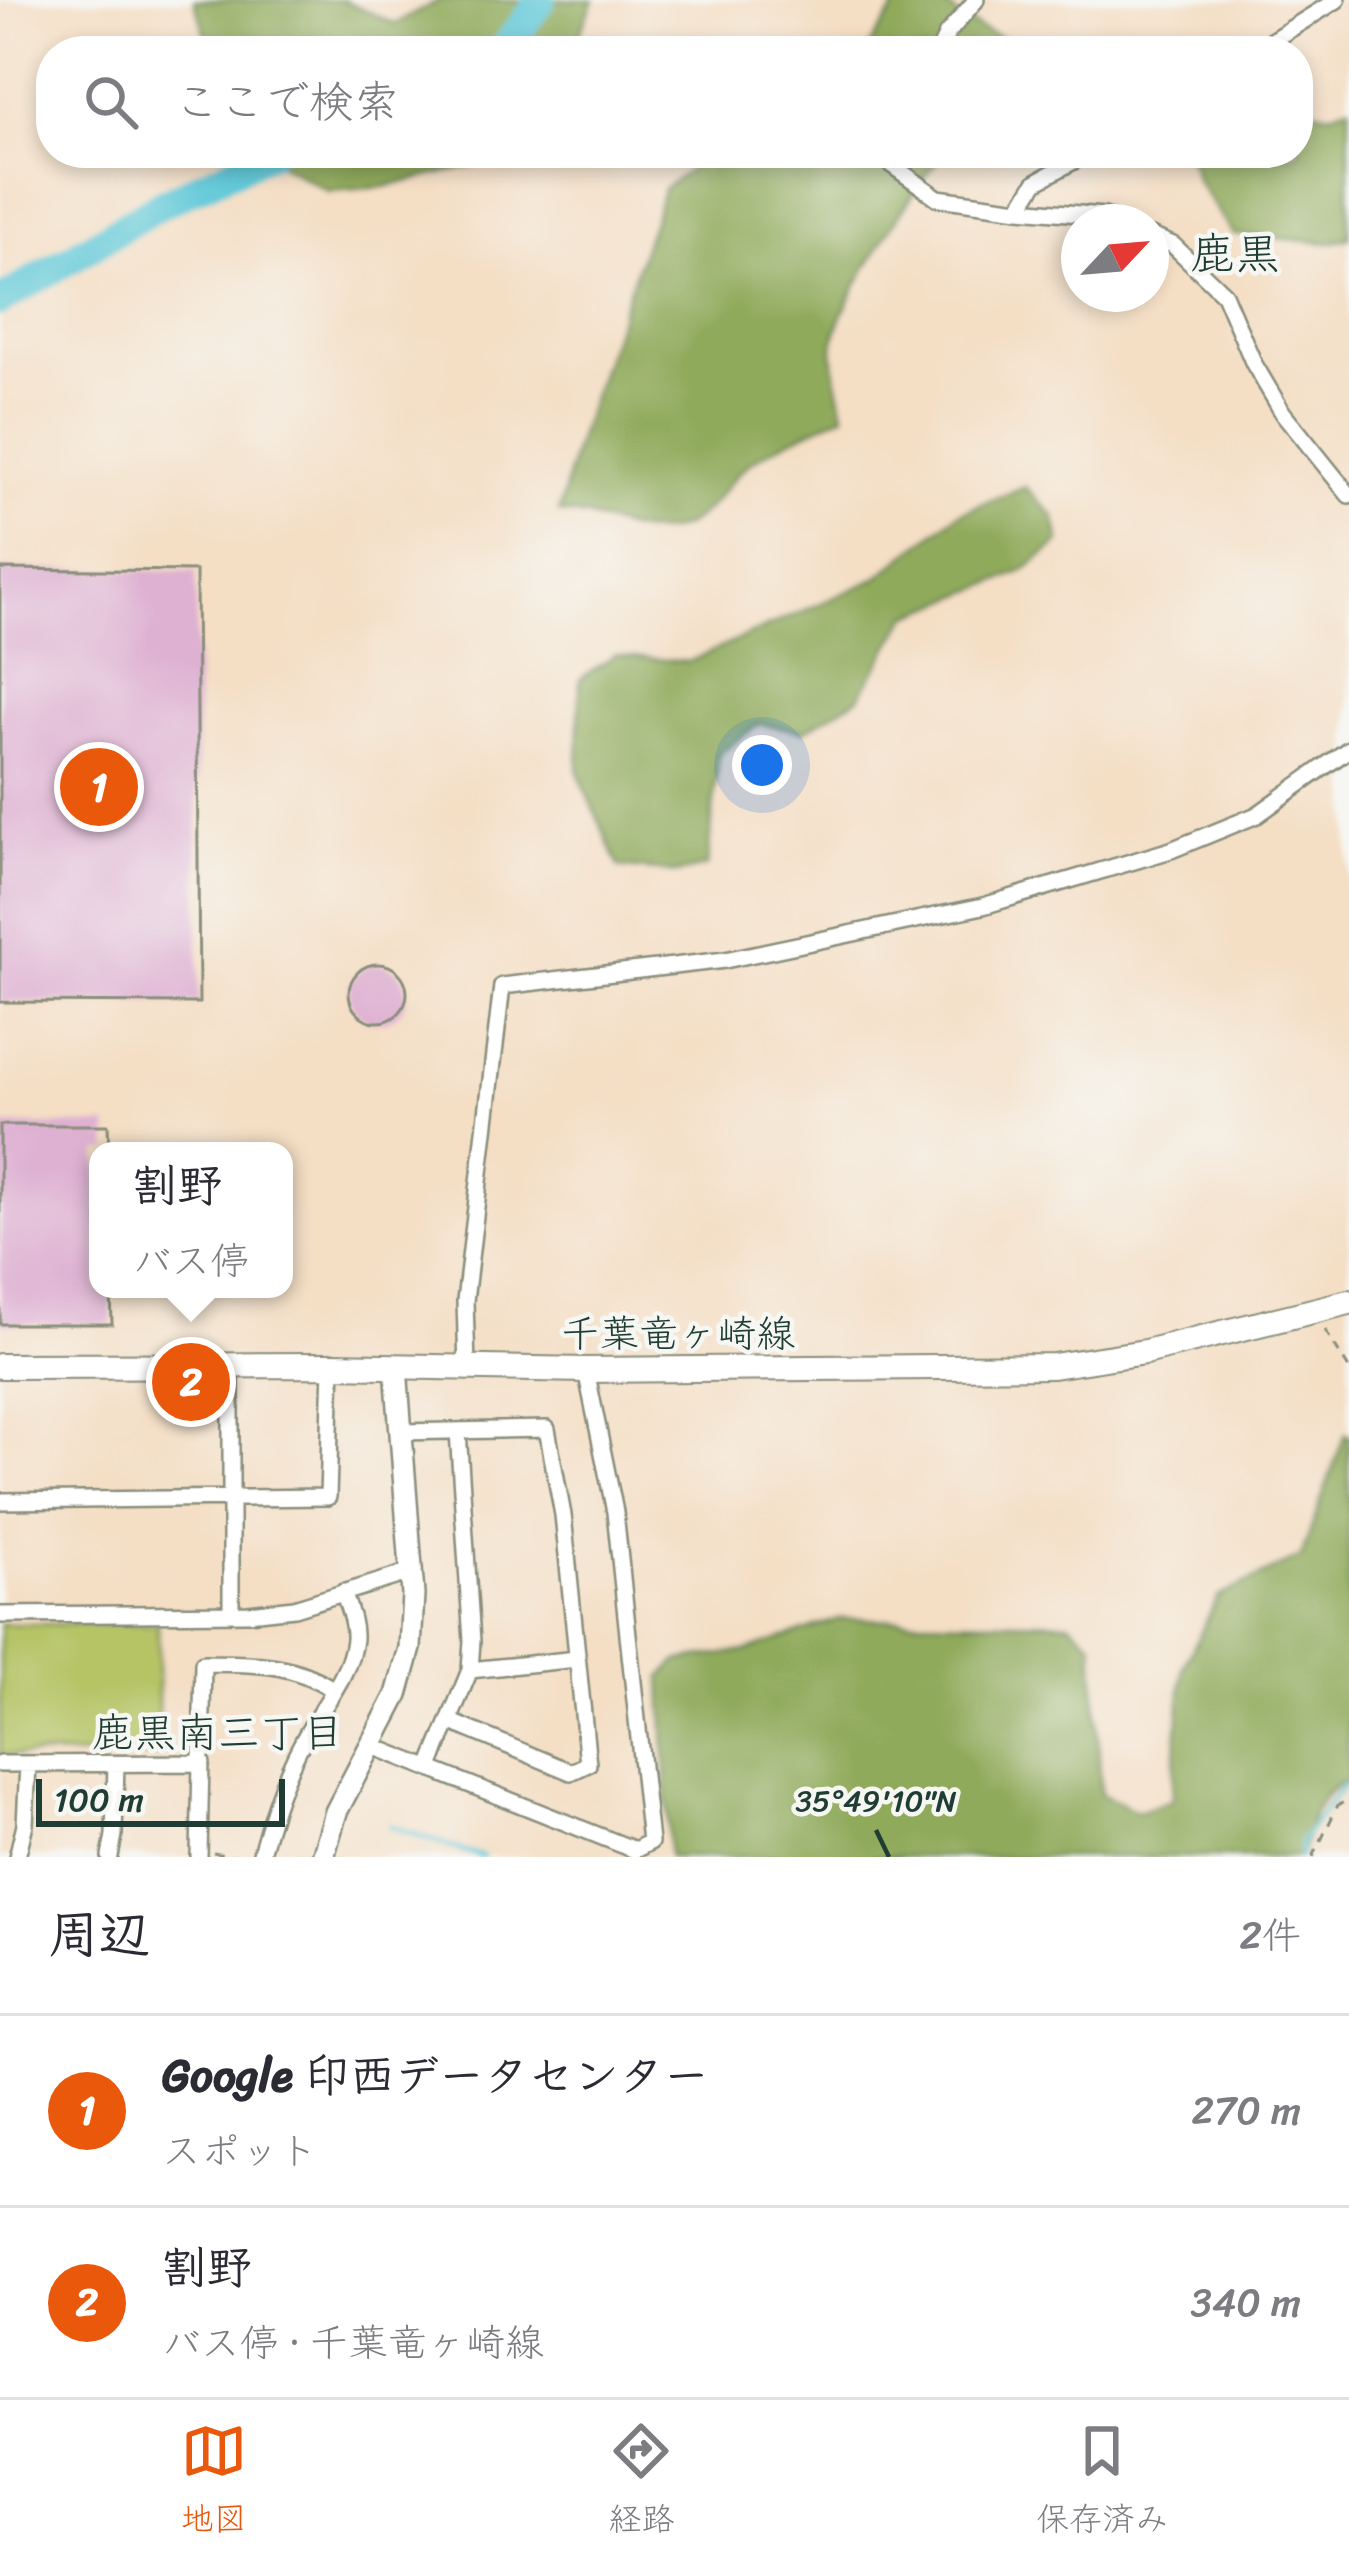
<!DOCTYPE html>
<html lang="ja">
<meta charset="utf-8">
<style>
body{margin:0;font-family:Sriracha,"Klee One",sans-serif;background:#f2f2f3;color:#2b2b33}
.compass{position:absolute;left:1061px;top:204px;width:108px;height:108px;border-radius:50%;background:#fff;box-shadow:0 6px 18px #0003;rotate:64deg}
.scale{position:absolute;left:36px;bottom:30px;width:249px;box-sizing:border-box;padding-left:12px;border:6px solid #1f3d34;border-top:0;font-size:33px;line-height:42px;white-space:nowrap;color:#1f3d34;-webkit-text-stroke:9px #f6f6f2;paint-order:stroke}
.you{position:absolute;left:762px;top:765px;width:42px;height:42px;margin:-30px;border:9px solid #fff;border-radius:50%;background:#1a73e8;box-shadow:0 0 0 18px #1a73e833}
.badge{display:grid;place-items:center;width:78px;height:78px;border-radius:50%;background:#ea580c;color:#fff;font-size:39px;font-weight:700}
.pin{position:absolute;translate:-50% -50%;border:6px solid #fff;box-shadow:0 3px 12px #0006}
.popup{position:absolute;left:89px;top:1142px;width:204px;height:156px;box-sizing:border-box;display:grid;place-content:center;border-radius:24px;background:#fff;filter:drop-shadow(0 3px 9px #0005);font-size:39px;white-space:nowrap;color:#7c7c81}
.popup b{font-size:45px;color:#2b2b33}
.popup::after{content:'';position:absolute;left:50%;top:100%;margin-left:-24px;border:24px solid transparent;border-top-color:#fff}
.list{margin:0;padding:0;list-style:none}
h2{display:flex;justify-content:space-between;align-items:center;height:156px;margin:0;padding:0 48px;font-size:51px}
h2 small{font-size:39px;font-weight:400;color:#7c7c81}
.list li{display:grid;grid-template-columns:78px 1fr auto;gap:36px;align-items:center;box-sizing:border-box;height:192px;padding:0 48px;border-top:3px solid #e1e1e2}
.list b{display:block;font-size:45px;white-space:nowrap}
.list p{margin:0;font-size:39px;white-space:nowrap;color:#7c7c81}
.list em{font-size:39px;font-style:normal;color:#7c7c81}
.icon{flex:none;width:66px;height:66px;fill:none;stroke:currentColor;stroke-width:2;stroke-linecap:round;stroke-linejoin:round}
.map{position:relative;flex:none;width:1349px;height:1857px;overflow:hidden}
.search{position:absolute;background:#fff;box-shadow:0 6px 18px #0003;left:36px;right:36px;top:36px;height:132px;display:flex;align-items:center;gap:30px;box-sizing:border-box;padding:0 42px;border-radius:48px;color:#7c7c81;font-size:45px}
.sheet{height:540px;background:#fff}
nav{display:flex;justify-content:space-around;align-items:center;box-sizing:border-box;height:168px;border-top:3px solid #e1e1e2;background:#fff;font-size:33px;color:#7c7c81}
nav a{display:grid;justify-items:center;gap:6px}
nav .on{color:#ea580c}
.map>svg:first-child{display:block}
.green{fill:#b6c466;stroke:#6a804d;stroke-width:3}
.forest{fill:#90aa5b;stroke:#587448;stroke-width:3}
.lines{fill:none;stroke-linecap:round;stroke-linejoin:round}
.stream{stroke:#5cc7d7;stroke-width:4.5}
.river{stroke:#5cc7d7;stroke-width:30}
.building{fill:#deb0d2}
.street-casing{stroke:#8a8e7c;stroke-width:20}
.secondary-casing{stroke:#8a8e7c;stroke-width:26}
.primary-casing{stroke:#8a8e7c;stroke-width:28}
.path{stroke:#8a8e7c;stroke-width:3;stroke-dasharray:9 9;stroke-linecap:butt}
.street{stroke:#fff;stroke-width:15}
.secondary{stroke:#fff;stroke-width:21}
.primary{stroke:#fff;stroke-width:24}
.ticks{fill:none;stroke:#1f3d34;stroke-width:4.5}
.labels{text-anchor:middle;stroke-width:9;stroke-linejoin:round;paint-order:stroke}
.street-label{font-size:39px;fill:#1f3d34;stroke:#f6f6f2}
.neighbourhood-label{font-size:42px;fill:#1f3d34;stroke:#f6f6f2}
.quarter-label{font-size:45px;fill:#1f3d34;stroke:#f6f6f2}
.ticks-label{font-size:30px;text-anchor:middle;fill:#1f3d34;stroke:#f6f6f2;stroke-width:9;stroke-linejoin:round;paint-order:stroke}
</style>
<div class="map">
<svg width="1349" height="1857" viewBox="0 0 1349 1857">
<rect width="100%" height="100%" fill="#f6f6f2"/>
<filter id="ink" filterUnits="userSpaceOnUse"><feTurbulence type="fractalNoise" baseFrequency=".00833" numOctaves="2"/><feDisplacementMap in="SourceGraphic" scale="24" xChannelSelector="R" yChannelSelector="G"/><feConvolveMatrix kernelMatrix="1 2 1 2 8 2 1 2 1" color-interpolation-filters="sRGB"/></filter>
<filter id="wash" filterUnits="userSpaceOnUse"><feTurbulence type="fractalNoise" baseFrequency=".004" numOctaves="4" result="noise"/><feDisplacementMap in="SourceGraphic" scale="48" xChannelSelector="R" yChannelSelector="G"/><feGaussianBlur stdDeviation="2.7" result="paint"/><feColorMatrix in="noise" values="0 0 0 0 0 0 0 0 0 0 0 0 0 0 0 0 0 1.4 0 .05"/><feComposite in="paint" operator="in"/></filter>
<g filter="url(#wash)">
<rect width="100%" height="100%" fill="#f4dec4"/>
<path class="green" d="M0,1624H158V1756L0,1755Z"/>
<path class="forest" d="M194,0H343L395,24L440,0H594L572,51H212Z
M901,0H939C988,42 1013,42 1076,47L1077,51H866Z
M1349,105V238L1330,243L1233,234L1197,181L1188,153H1298V106L1330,113Z
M260,153H488L474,166L383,187L328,191Z
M713,153H944C914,189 843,295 834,340C830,361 841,393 844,414C815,429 769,446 745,467C720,488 704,527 667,531C626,537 598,514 559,513L574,451L664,188Z
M1025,487L1054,516L1060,542L1024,571L908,616L859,697L804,731L759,724L719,753L707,866L679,873L619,867L578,772L580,679L615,655L688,662L876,579L959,513Z
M1345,1434L1349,1436V1779C1314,1794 1310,1823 1301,1857H669L662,1677L678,1661L745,1651L839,1619L1070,1622L1093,1643L1101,1794L1138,1812L1172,1800L1183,1668L1218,1597L1301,1557Z"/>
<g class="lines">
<path class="stream" d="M390,1826L483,1857
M1300,1857L1301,1841L1342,1787L1349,1784"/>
<path class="river" d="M503,51L541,0
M0,301L161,204L269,153"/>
</g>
<g id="blocks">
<path class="building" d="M0,569L196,571L199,1003L0,1002Z
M349 993a29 29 0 1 1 58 0a29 29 0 1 1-58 0Z
M0,1125H108L109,1151H98V1289H111L112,1324H0Z"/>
</g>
</g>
<g filter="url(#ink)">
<use href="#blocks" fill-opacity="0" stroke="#8a8e7c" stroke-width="3"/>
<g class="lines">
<defs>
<path id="street" d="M939,51L947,34L976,0
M1255,51L1337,0
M893,153L889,163L938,198L1019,209L1036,182L1088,153
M1019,209L1104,216L1118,222
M1151,236L1173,245L1224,294L1254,364L1283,413L1349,495
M231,1366V1613
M467,1368L465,1301L502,986L725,960L983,906L1171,850L1257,815L1349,749
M400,1432L547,1429L563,1515L588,1764L571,1772L449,1721
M0,1501L328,1497L332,1365
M0,1615L248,1613L294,1608L411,1572
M470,1670L577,1659
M370,1745L635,1850L650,1842L615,1512L586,1370
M0,1764L202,1763
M430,1767L470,1670L472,1641L458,1431
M17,1857L25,1824L28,1764
M110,1857L114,1835L116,1764
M199,1857L203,1663C255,1664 287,1661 333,1689
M260,1857C271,1816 283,1778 303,1741C319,1710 351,1675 354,1639C355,1623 348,1607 343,1592"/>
<path id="secondary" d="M323,1857L336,1812L397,1695L410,1648L413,1595L396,1367"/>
<path id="primary" d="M0,1366L332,1365L586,1370L1053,1366L1145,1352L1349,1302"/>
</defs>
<use href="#street" class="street-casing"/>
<use href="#secondary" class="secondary-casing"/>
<use href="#primary" class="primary-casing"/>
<path class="path" d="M1325,1330L1349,1369
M213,1853L237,1857
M1313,1857L1338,1805L1349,1800"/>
<use href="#street" class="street"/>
<use href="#secondary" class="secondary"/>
<use href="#primary" class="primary"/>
</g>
</g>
<path class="ticks" d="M876,1830L889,1857"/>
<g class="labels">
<g class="street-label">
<text x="678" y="1347">千葉竜ヶ崎線</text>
</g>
<g class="neighbourhood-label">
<text x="218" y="1747">鹿黒南三丁目</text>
</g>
<g class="quarter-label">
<text x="1235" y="269">鹿黒</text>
</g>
</g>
<g class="ticks-label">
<text x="876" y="1811">35°49'10"N</text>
</g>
</svg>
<svg class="compass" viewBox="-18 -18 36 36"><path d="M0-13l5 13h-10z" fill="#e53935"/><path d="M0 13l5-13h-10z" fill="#7c7c81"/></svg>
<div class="scale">100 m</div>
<div class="you"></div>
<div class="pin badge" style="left:99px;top:787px">1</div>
<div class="pin badge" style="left:191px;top:1382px">2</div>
<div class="popup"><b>割野</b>バス停</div>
<div class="search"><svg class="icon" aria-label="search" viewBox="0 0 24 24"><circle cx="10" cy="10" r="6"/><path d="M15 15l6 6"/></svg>ここで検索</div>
</div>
<section class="sheet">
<h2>周辺<small>2件</small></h2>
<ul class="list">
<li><span class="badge">1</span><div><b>Google 印西データセンター</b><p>スポット</p></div><em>270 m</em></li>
<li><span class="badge">2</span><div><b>割野</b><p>バス停 · 千葉竜ヶ崎線</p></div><em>340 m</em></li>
</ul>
</section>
<nav>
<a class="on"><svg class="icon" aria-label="map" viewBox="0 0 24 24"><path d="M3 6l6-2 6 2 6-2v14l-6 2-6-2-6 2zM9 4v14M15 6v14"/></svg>地図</a>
<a><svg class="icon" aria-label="directions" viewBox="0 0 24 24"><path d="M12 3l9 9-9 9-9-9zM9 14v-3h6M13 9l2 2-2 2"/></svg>経路</a>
<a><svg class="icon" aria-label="saved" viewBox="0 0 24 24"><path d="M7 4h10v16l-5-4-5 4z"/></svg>保存済み</a>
</nav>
